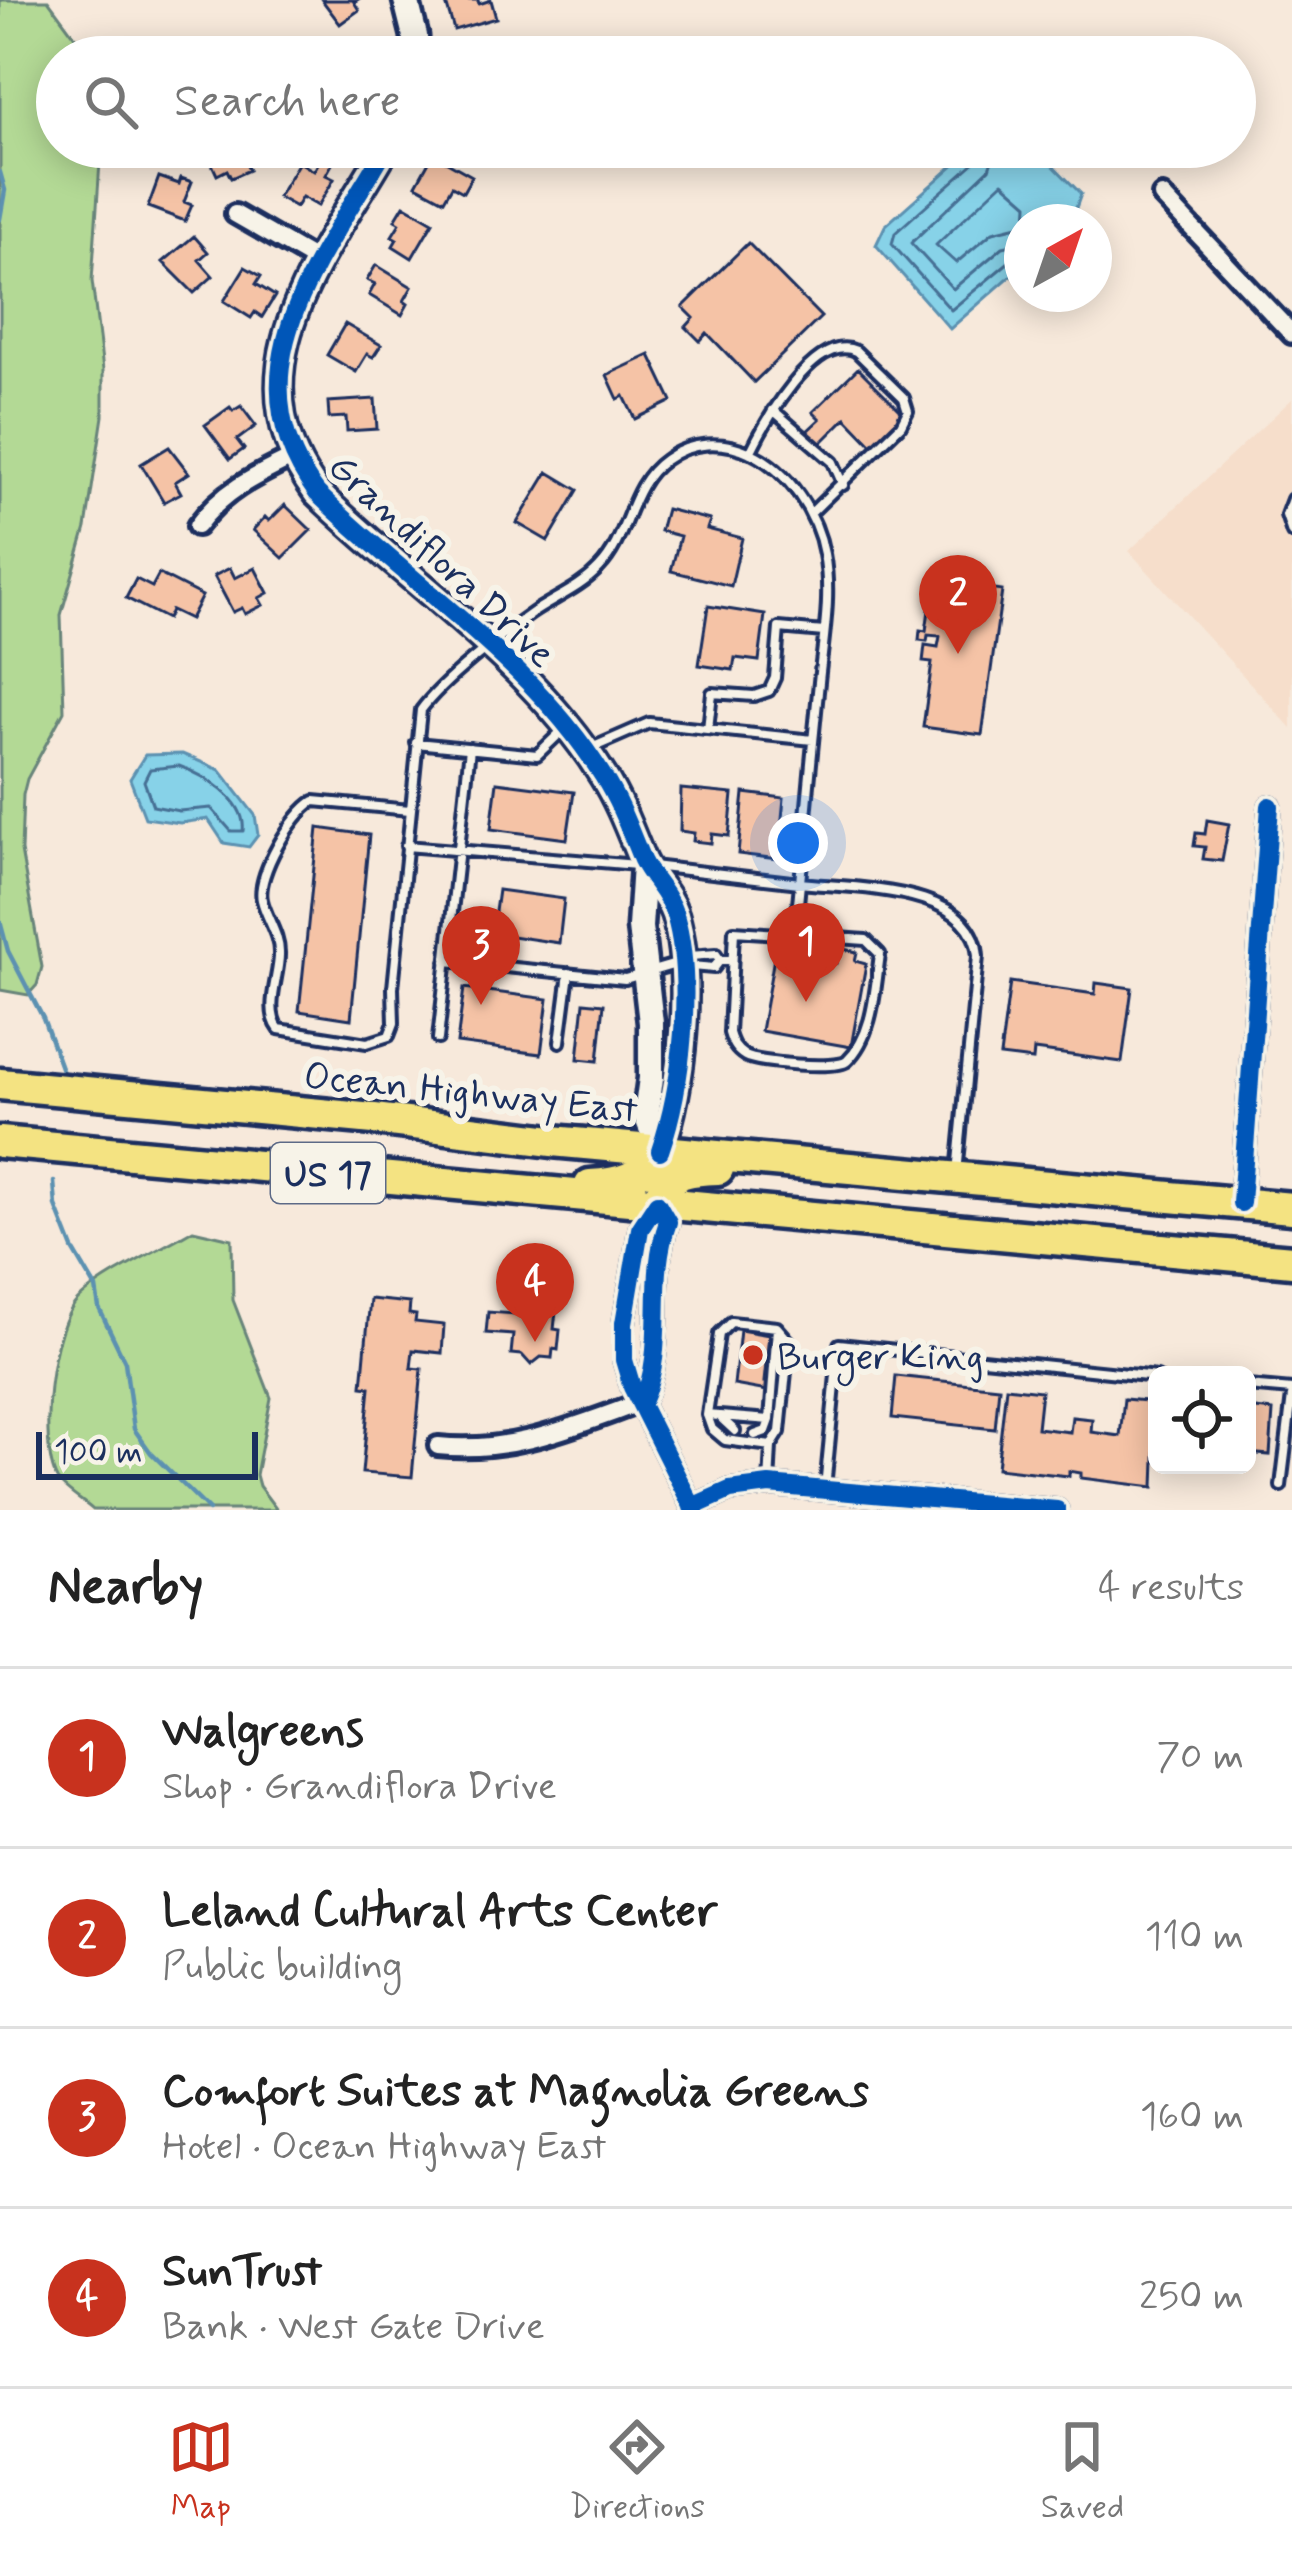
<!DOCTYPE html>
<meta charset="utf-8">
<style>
body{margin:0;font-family:Mynerve,sans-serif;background:#f2f2f2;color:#222}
.controls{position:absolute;right:36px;bottom:36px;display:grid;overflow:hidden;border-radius:18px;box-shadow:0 6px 30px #0003}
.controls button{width:108px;height:108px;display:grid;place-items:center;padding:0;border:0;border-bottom:3px solid #e0e0e0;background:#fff;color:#222;font:60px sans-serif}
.compass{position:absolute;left:1004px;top:204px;width:108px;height:108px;border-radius:50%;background:#fff;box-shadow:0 6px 30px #0003;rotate:40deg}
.scale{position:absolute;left:36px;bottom:30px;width:222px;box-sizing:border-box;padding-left:12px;border:6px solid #1b2f5e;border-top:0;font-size:33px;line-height:42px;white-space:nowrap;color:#1b2f5e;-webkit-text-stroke:9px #f7f3e8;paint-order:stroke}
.you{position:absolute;left:798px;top:843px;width:42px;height:42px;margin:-30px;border:9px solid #fff;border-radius:50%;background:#1a73e8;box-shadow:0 0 0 18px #1a73e833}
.badge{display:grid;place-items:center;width:78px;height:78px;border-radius:50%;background:#c8321e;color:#fff;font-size:39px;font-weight:700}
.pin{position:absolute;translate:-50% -99px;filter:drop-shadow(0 3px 6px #0008)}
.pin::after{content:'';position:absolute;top:63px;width:42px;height:36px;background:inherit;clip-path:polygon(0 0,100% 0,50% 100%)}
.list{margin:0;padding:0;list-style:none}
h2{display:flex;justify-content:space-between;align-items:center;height:156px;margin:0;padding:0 48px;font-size:51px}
h2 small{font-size:39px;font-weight:400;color:#767676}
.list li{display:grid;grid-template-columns:78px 1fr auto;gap:36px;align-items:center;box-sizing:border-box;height:180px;padding:0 48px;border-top:3px solid #e0e0e0}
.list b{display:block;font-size:45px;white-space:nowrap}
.list p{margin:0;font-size:39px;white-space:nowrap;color:#767676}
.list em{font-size:39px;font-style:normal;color:#767676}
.icon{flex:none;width:66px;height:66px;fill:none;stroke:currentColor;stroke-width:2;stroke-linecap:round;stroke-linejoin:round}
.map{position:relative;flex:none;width:1292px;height:1510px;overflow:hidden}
.search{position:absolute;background:#fff;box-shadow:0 6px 30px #0003;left:36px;right:36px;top:36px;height:132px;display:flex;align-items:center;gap:30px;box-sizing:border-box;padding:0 42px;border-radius:66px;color:#767676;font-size:45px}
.sheet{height:876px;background:#fff}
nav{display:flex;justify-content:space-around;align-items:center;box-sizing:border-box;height:168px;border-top:3px solid #e0e0e0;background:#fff;font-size:33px;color:#767676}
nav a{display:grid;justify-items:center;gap:6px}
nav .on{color:#c8321e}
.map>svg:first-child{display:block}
.built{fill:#f6decb}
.green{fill:#b3d995;stroke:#67847a;stroke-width:3}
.water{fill:#87d2e8;stroke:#5c91b1;stroke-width:3}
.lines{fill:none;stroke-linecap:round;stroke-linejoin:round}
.shore{stroke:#467095;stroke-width:3}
.stream{stroke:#5c91b1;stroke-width:4.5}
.building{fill:#f5c3a6;stroke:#1b2f5e;stroke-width:3}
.lane-casing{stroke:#1b2f5e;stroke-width:16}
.street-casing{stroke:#1b2f5e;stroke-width:26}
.secondary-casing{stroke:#1b2f5e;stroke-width:33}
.highway-casing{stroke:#1b2f5e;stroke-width:39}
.lane{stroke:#f7f3e8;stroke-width:8}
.street{stroke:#f7f3e8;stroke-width:16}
.secondary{stroke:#f7f3e8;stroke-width:24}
.highway{stroke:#f4e382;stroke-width:30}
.cycleway-casing{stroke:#f7f3e8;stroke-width:26}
.cycleway{stroke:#0057b8;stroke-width:18}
.poi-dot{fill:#c8321e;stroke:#f7f3e8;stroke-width:4.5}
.labels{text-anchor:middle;stroke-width:12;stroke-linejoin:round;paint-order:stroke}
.shield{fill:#f7f3e8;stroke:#5d6a87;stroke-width:3}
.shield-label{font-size:36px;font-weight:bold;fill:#1b2f5e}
.street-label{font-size:39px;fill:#1b2f5e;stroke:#f7f3e8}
.poi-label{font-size:39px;fill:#1b2f5e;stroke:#f7f3e8;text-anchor:start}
</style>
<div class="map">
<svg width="1292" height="1510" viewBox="0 0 1292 1510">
<rect width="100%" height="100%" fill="#f7e9db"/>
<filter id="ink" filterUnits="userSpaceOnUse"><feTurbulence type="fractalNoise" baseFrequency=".00833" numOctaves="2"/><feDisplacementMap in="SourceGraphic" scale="24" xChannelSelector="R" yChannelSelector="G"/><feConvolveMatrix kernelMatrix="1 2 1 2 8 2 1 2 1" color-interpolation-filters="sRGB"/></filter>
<g filter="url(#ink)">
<path class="built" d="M1292,399V729L1129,551Z"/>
<path class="green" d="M0,0H48L90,57H57V147H101L92,281L103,370V416L86,528L61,615L64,711L27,779L23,795L21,851L42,967L37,985L28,995L0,990Z
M193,1230L232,1239L233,1300L271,1398L256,1475L259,1486L277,1510H93C83,1501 64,1490 57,1479C38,1444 50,1324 80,1298C106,1274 161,1249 193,1230Z"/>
<path class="water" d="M974,147H1035L1081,194L1071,222H1022V266L950,329L876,245L885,226Z
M182,754L220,770L255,815L258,835L249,847L224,843L208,819L180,823L145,818L130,779L145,755Z"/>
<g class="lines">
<path class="shore" d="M981,147L977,160L895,233L892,244L951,310L1010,261L1022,258
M996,147L989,169L911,243L953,289L1003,247L1022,243
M1022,225L993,232L956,263L936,245L1003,182L1028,204L1027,222
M179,766C204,775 247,800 243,831H231L211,808L179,811L153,806L144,781L150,769Z"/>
<path class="stream" d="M0,172L5,190L0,219
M0,921L8,951L43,1018L63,1073
M54,1182L56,1206L73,1249L96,1288L99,1308L125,1362L134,1429L151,1453L209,1510"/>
</g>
<path class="building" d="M322,0H357L354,2L359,10L340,24Z
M445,0H478L479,4L491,0L496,18L454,30Z
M504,40L505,57H462L461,42Z
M204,147H238L249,170L231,178L227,170L217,175Z
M433,154L472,176L463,192L452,186L444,200L416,185Z
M321,158L332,164L326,175L334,179L318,206L302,197L296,207L278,197L299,162L314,171Z
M159,177L179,184L181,178L192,182L184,202L192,205L185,221L148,207Z
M404,205L433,222L412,258L393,246L397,239L392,236L400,223L395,220Z
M194,236L208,252L199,260L213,276L194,293L163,262Z
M748,243L821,317L754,382L707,333L700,341L686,327L694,318L683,307Z
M376,265L412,287L404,301L408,304L402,315L369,295L375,284L367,280Z
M245,267L261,276L256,284L275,296L262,317L255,312L251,318L224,301Z
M345,324L381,345L373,357L367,354L356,372L327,355Z
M650,355L672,401L635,419L624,396L618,399L607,375Z
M858,368L905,415L873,446L846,418L818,446L805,433L820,419L813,412Z
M375,399L377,429L347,431L346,417L329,418L328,402Z
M241,406L256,426L237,440L244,449L230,459L205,425L230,407L233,411Z
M169,447L189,473L175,482L181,493L164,502L141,464Z
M548,472L578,490L548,541L517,523Z
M285,505L311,530L283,558L253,530L265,517L269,521Z
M666,509L710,520L707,529L742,538L731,586L671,571L680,536L660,531Z
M230,568L235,578L255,568L268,593L259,598L263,605L245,614L242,608L233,612L214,576Z
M159,574L202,596L190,619L171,610L167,619L126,598L136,579L152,587Z
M939,582L1002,591L982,735L923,727L932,663L923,662L925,645L938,647L940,636L928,635L927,641L919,640L920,630L926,631L929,610H935Z
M708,606L765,615L759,661L735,658L733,670L699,665Z
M497,782L574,792L567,839L491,829Z
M681,789L733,794L729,836L712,834L711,843L693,841L694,833L680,831Z
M744,793L784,798L778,859L738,854Z
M1207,820L1229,824L1222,861L1203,859L1205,847L1194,846L1196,833L1205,834Z
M318,828L369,835L351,1019L299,1011Z
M498,890L564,899L559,943L492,933Z
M839,948L857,952L855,961L866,964L851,1047L761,1031L775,952L836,963Z
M1010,982L1095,994L1096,983L1132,988L1122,1062L1034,1050L1033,1060L1000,1056Z
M464,988L548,999L541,1054L457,1043Z
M584,1002L604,1004L598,1061L578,1059Z
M370,1299L410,1303L409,1314L416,1315L415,1322L444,1325L442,1353L413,1350L411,1368L422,1369L412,1477L362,1473L370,1387L362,1386Z
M515,1307L556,1311L554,1329L560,1330L558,1350L553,1349L552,1358L541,1357L531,1365L522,1355L511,1354L513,1335L486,1333L488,1312L515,1314Z
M740,1330L769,1335L764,1382H767V1391L734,1385Z
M896,1376L999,1387L995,1429L892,1418Z
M1006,1387L1041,1391L1037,1428L1070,1432L1072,1417L1092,1419L1091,1432L1120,1436L1124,1399L1157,1402L1154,1487L1081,1478V1473L1069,1471V1476L997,1468Z
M1247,1408L1273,1411L1270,1455L1247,1453Z"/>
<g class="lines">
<defs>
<path id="lane" d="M773,410L833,462L843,485
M750,453C765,422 815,332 856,351L904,398L908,411L901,425L811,513
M1292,499L1286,515L1292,533
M708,729L712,693L754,696L769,691L775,678L779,628L824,632
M416,743L537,755L565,728
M587,750L649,723L813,740
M410,810L314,801C293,813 256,875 262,900C266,918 280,935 279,955C279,977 264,1010 279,1029L367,1043L389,1036L394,1023L393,988L421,710C442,681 501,635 531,614C554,598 579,589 599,568C630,536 628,486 665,460C690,441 723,440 751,453C789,471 817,514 824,554C832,595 823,640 819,682C812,749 806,816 800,883L652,866
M406,846L637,865
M795,935L866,940L880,954C875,989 874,1035 847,1061C838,1070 757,1063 745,1056C735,1050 732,1043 729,1033L734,931L795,935L800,883C852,889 973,884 978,956L957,1173
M690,956L716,954L720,960H732
M446,961L625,979L676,964
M691,966L714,968L720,960
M438,1039L470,748
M560,1042L569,973
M1247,1386L1292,1390
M707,1415L770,1420L777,1328
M721,1418L735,1431
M755,1435L766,1431L770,1420
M769,1485L771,1446L780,1432L789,1341L777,1327L731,1322L719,1334L707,1415L712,1429L725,1440L771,1446
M1281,1486L1292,1396
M825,1488L839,1344L1157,1377"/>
<path id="street" d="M1162,196L1292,334
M235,214L320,263
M197,526C224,490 255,476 294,457
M1241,1203L1270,806
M642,1402C668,1348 646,1281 668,1222L657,1203L640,1229L624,1323V1360L632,1387L694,1510
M438,1446C512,1454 574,1426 642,1402
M692,1507L730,1490L769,1485L1057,1510"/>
<path id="secondary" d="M406,0L415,36V57
M386,147C324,256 225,370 317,493C412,586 532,661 603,776C620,803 630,831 642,860C651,879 668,893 675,915C694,980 682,1088 660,1151
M644,865L640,927L651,1023V1078L646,1115L660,1151"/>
<path id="highway" d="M0,1084L374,1119L552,1141L1292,1208
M0,1142L1292,1261
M590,1185C622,1183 641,1178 660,1151
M657,1203C666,1171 688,1170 718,1169"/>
</defs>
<use href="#lane" class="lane-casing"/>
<use href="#street" class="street-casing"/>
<use href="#secondary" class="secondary-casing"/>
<use href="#highway" class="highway-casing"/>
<use href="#lane" class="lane"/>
<use href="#street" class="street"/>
<use href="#secondary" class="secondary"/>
<use href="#highway" class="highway"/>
<defs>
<path id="cycleway" d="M386,147C324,256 225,370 317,493C412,586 532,661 603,776C620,803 630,831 642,860C651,879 668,893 675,915C694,980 682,1088 660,1151
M1241,1203L1270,806
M642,1402C668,1348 646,1281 668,1222L657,1203L640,1229L624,1323V1360L632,1387L694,1510
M692,1507L730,1490L769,1485L1057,1510"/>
</defs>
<use href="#cycleway" class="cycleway-casing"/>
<use href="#cycleway" class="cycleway"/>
</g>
</g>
<circle class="poi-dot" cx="753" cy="1355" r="12"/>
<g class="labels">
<rect class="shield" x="271" y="1143" width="114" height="60" rx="9"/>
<g class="shield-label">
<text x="328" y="1186">US 17</text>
</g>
<g class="street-label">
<text transform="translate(443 559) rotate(43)" y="14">Grandiflora Drive</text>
<text transform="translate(471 1091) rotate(6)" y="14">Ocean Highway East</text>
</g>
<g class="poi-label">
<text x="777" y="1369">Burger King</text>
</g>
</g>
</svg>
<div class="controls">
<button><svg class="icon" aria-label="locate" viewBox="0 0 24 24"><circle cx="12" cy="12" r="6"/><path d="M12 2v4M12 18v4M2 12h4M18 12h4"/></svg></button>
</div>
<svg class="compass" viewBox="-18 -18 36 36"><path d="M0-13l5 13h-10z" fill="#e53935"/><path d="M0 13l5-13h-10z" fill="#767676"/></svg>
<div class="scale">100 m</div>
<div class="you"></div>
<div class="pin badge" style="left:806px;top:1002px">1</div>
<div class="pin badge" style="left:958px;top:654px">2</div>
<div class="pin badge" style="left:481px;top:1005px">3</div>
<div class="pin badge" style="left:535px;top:1342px">4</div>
<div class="search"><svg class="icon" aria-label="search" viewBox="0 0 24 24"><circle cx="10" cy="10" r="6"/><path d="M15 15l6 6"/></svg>Search here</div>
</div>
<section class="sheet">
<h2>Nearby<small>4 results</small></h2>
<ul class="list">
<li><span class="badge">1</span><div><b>Walgreens</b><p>Shop · Grandiflora Drive</p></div><em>70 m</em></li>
<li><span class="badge">2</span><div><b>Leland Cultural Arts Center</b><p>Public building</p></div><em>110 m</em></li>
<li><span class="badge">3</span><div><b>Comfort Suites at Magnolia Greens</b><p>Hotel · Ocean Highway East</p></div><em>160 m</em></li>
<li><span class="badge">4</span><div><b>SunTrust</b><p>Bank · West Gate Drive</p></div><em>250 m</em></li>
</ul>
</section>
<nav>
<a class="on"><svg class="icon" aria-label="map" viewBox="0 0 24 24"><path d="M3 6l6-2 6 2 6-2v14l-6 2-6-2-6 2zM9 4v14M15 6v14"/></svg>Map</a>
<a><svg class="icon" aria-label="directions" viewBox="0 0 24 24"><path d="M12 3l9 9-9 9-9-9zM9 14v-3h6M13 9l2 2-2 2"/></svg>Directions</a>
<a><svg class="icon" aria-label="saved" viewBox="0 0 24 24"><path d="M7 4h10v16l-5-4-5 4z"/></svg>Saved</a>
</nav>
